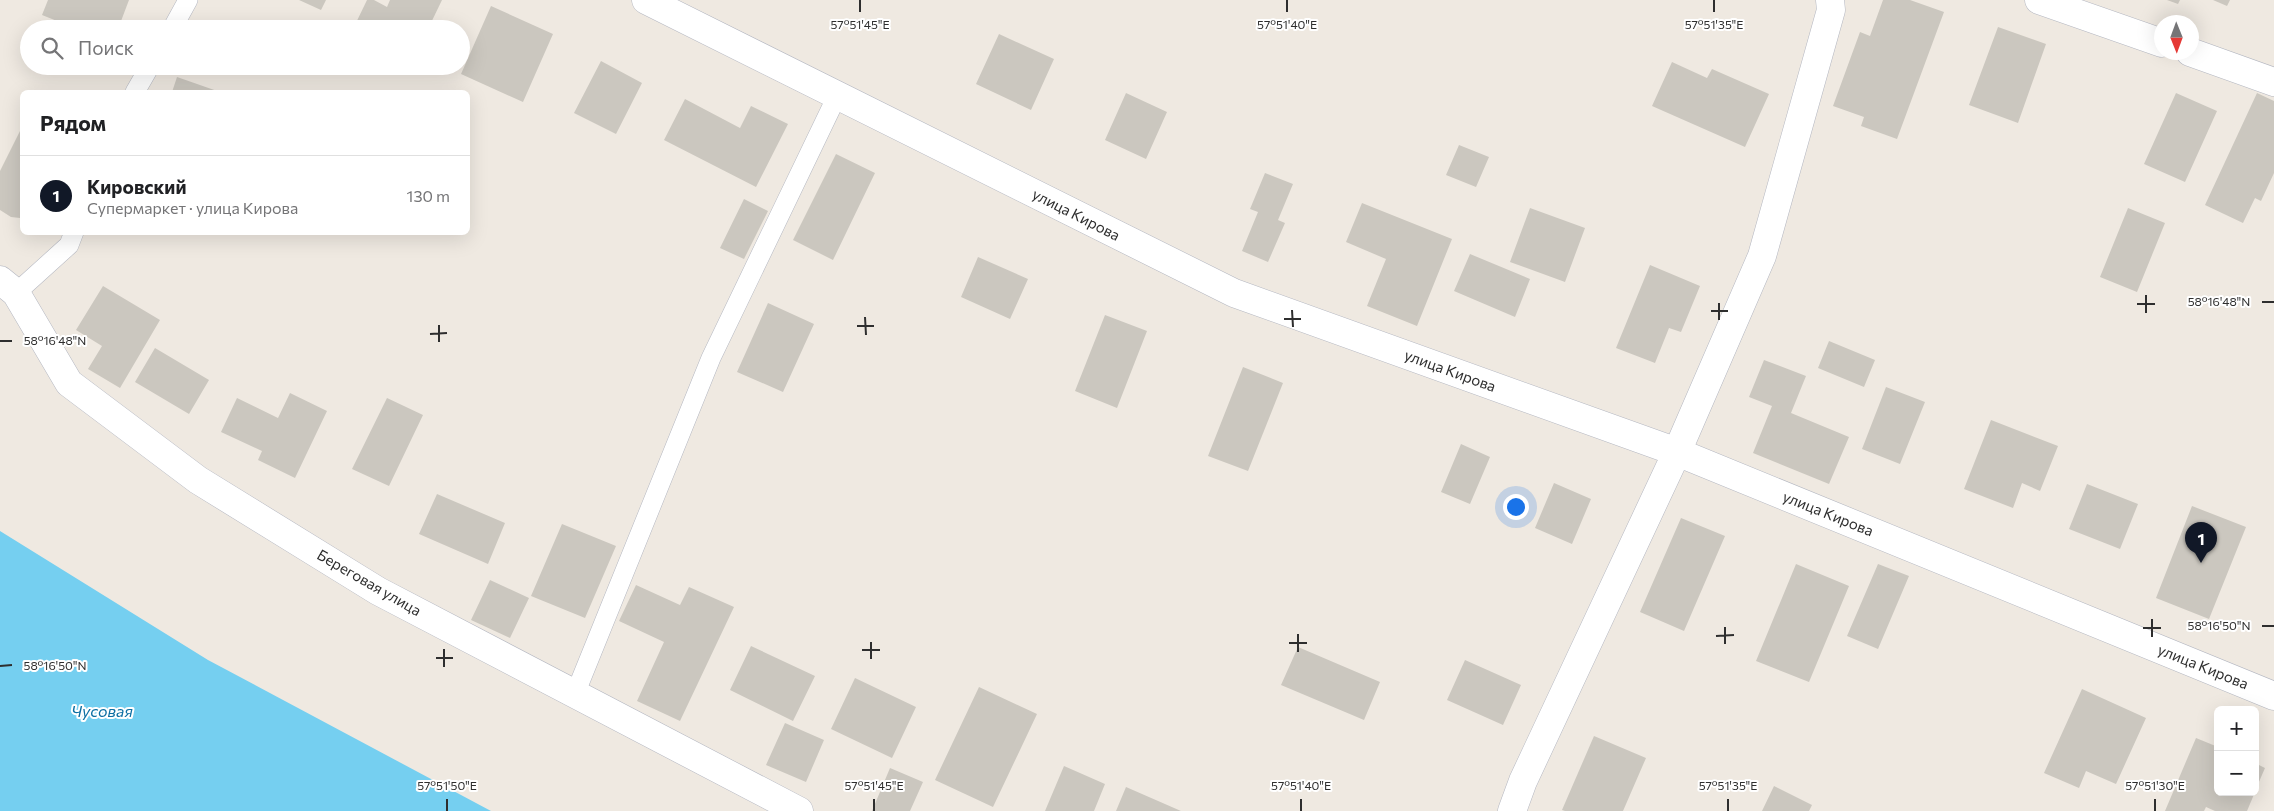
<!DOCTYPE html>
<html lang="ru">
<meta charset="utf-8">
<style>
body{margin:0;font-family:Commissioner,sans-serif;background:#f6f6f6;color:#202124}
.controls{position:absolute;right:15px;bottom:15px;display:grid;overflow:hidden;border-radius:8px;box-shadow:0 5px 20px #0002}
.controls button{width:45px;height:45px;display:grid;place-items:center;padding:0;border:0;border-bottom:1px solid #e0e0e0;background:#fff;color:#202124;font:25px sans-serif}
.compass{position:absolute;left:2154px;top:15px;width:45px;height:45px;border-radius:50%;background:#fff;box-shadow:0 5px 20px #0002;rotate:179deg}
.you{position:absolute;left:1515px;top:506px;width:18px;height:18px;margin:-12px;border:4px solid #fff;border-radius:50%;background:#1a73e8;box-shadow:0 0 0 8px #1a73e833}
.badge{display:grid;place-items:center;width:32px;height:32px;border-radius:50%;background:#111827;color:#fff;font-size:16px;font-weight:700}
.pin{position:absolute;translate:-50% -41px;filter:drop-shadow(0 1px 2px #0008)}
.pin::after{content:'';position:absolute;top:26px;width:18px;height:15px;background:inherit;clip-path:polygon(0 0,100% 0,50% 100%)}
.list{margin:0;padding:0;list-style:none}
h2{display:flex;justify-content:space-between;align-items:center;height:65px;margin:0;padding:0 20px;font-size:21px}
h2 small{font-size:16px;font-weight:400;color:#757577}
.list li{display:grid;grid-template-columns:32px 1fr auto;gap:15px;align-items:center;box-sizing:border-box;height:80px;padding:0 20px;border-top:1px solid #e0e0e0}
.list b{display:block;font-size:19px;white-space:nowrap}
.list p{margin:0;font-size:16px;white-space:nowrap;color:#757577}
.list em{font-size:16px;font-style:normal;color:#757577}
.icon{flex:none;width:28px;height:28px;fill:none;stroke:currentColor;stroke-width:2;stroke-linecap:round;stroke-linejoin:round}
.map{position:relative;flex:none;width:2274px;height:811px;overflow:hidden}
.search{position:absolute;background:#fff;box-shadow:0 5px 20px #0002;left:20px;top:20px;width:450px;height:55px;display:flex;align-items:center;gap:12px;box-sizing:border-box;padding:0 18px;border-radius:28px;color:#757577;font-size:19px}
.panel{position:absolute;background:#fff;box-shadow:0 5px 20px #0002;left:20px;top:90px;width:450px;height:145px;border-radius:8px}
.map>svg:first-child{display:block}
.water{fill:#75cff0}
.building{fill:#cbc7bf}
.lines{fill:none;stroke-linecap:round;stroke-linejoin:round}
.lane-casing{stroke:#b4b7c1;stroke-width:20}
.street-casing{stroke:#b4b7c1;stroke-width:29}
.lane{stroke:#fff;stroke-width:19}
.street{stroke:#fff;stroke-width:28}
.ticks{fill:none;stroke:#2e2e2e;stroke-width:2}
.labels{text-anchor:middle;stroke-width:4;stroke-linejoin:round;paint-order:stroke}
.street-label{font-size:15px;fill:#2e2e2e;stroke:#fff}
.water-label{font-size:16px;font-style:italic;fill:#0d6fa3;stroke:#fff}
.ticks-label{font-size:12px;text-anchor:middle;fill:#2e2e2e;stroke:#fff;stroke-width:4;stroke-linejoin:round;paint-order:stroke}
</style>
<div class="map">
<svg width="2274" height="811" viewBox="0 0 2274 811">
<rect width="100%" height="100%" fill="#efe9e1"/>
<path class="water" d="M0,531L208,660L491,811H0Z"/>
<path class="building" d="M48,0H129L118,29H77L42,15Z
M299,0H326L321,10Z
M367,0H374L387,7L390,0H442L428,29H353Z
M1883,0H1910L1944,12L1897,139L1861,126L1864,117L1833,106L1860,32L1870,36Z
M2167,0H2180L2178,4Z
M2213,0H2230L2227,6Z
M491,6L553,34L523,102L461,74Z
M1998,27L2046,44L2018,123L1969,105Z
M999,34L1054,59L1031,110L976,84Z
M601,61L642,83L616,134L574,113Z
M1672,62L1707,78L1712,69L1769,94L1745,147L1652,106Z
M177,77L220,92H172Z
M1126,93L1167,112L1146,159L1105,140Z
M2176,93L2217,111L2185,182L2144,164Z
M2257,93L2274,101V173L2261,201L2255,198L2243,223L2205,205Z
M685,99L740,128L751,106L788,124L756,187L664,140Z
M21,129L22,217L20,218L11,217L0,210V171Z
M1459,145L1489,157L1476,187L1446,175Z
M836,154L875,173L833,260L793,240Z
M1265,173L1293,184L1278,220L1285,223L1268,262L1242,251L1258,212L1250,209Z
M744,199L768,211L744,259L720,248Z
M1362,203L1452,239L1417,326L1367,306L1386,259L1346,242Z
M1530,208L1585,228L1565,282L1510,262Z
M2128,208L2165,223L2137,292L2100,277Z
M1470,254L1530,279L1515,317L1454,291Z
M978,257L1028,279L1010,319L961,297Z
M1650,265L1700,286L1681,332L1669,328L1655,363L1616,348Z
M103,286L160,320L120,388L88,369L102,346L76,330Z
M768,303L814,324L783,392L737,372Z
M1105,315L1147,331L1117,408L1075,391Z
M1829,341L1875,360L1864,387L1818,368Z
M155,348L209,380L189,414L135,382Z
M1764,360L1806,376L1791,413L1849,437L1829,484L1753,453L1772,406L1749,397Z
M1243,367L1283,383L1248,471L1208,456Z
M1886,387L1925,402L1900,464L1862,449Z
M290,393L327,411L295,478L258,460L262,451L221,432L237,398L278,418Z
M387,398L423,415L389,486L352,469Z
M1991,420L2058,446L2040,491L2022,483L2013,508L1964,489Z
M1461,444L1490,457L1470,504L1441,492Z
M1554,483L1591,499L1572,544L1535,528Z
M2087,484L2138,504L2120,549L2069,529Z
M437,494L505,523L488,564L419,534Z
M2192,506L2246,527L2209,619L2156,598Z
M1681,518L1725,536L1684,631L1640,612Z
M562,524L616,546L585,618L531,596Z
M1796,564L1849,586L1809,682L1756,661Z
M1878,564L1909,576L1878,649L1847,636Z
M490,580L529,598L510,638L471,620Z
M636,585L680,605L689,587L734,607L680,721L637,701L664,642L619,621Z
M751,646L815,676L793,721L730,690Z
M1298,647L1380,682L1364,720L1281,685Z
M1465,660L1521,685L1503,725L1447,700Z
M855,678L916,707L892,758L831,729Z
M979,687L1037,714L993,807L935,780Z
M2082,689L2146,718L2116,784L2086,771L2079,788L2044,773Z
M785,723L824,740L806,782L766,765Z
M1594,736L1646,758L1623,811H1565L1562,810Z
M2196,738L2218,747V792H2255L2247,811H2215L2206,807L2204,811H2165Z
M2255,763L2265,768L2255,791Z
M1064,766L1105,784L1094,811H1045Z
M890,768L923,782L910,811H872Z
M1774,786L1812,805L1809,811H1762Z
M1126,787L1181,811H1116Z"/>
<g class="lines">
<defs>
<path id="lane" d="M172,29L188,0
M135,92L150,66
M16,293L69,245L74,232
M575,694L711,358L837,96"/>
<path id="street" d="M646,0L1234,293L1677,452L2274,696
M2039,0L2162,43
M2190,52L2274,82
M0,280L16,293L69,383L198,480L378,591L799,811
M1512,811L1523,781L1677,452L1762,256L1831,10L1830,0"/>
</defs>
<use href="#lane" class="lane-casing"/>
<use href="#street" class="street-casing"/>
<use href="#lane" class="lane"/>
<use href="#street" class="street"/>
</g>
<path class="ticks" d="M860,0V12M1287,0V12M1714,0V12M2146,295V313M2262,302H2274M1719,303V320M2137,304H2155M1292,310L1293,327M1711,311H1728M865,317L866,335M1284,319H1301M439,325V342M857,326H874M430,334L447,333M0,341H12M2152,619V637M2262,626H2274M1725,627V644M2143,628H2161M1298,634V652M1716,636L1734,635M871,642V659M1289,643H1307M444,649V667M862,650H880M436,658H453M0,666L12,665M447,799V811M874,799V811M1301,799V811M1728,799V811M2155,799V811"/>
<g class="labels">
<g class="street-label">
<text transform="translate(1076 215) rotate(27)" y="5">улица Кирова</text>
<text transform="translate(1450 371) rotate(20)" y="5">улица Кирова</text>
<text transform="translate(1828 514) rotate(22)" y="5">улица Кирова</text>
<text transform="translate(369 583) rotate(30)" y="5">Береговая улица</text>
<text transform="translate(2203 667) rotate(22)" y="5">улица Кирова</text>
</g>
<g class="water-label">
<text x="102" y="717">Чусовая</text>
</g>
</g>
<g class="ticks-label">
<text x="860" y="29">57°51'45"E</text>
<text x="1287" y="29">57°51'40"E</text>
<text x="1714" y="29">57°51'35"E</text>
<text x="2219" y="306">58°16'48"N</text>
<text x="55" y="345">58°16'48"N</text>
<text x="2219" y="630">58°16'50"N</text>
<text x="55" y="670">58°16'50"N</text>
<text x="447" y="790">57°51'50"E</text>
<text x="874" y="790">57°51'45"E</text>
<text x="1301" y="790">57°51'40"E</text>
<text x="1728" y="790">57°51'35"E</text>
<text x="2155" y="790">57°51'30"E</text>
</g>
</svg>
<div class="controls">
<button>+</button>
<button>−</button>
</div>
<svg class="compass" viewBox="-18 -18 36 36"><path d="M0-13l5 13h-10z" fill="#e53935"/><path d="M0 13l5-13h-10z" fill="#757577"/></svg>
<div class="you"></div>
<div class="pin badge" style="left:2201px;top:563px">1</div>
<div class="search"><svg class="icon" aria-label="search" viewBox="0 0 24 24"><circle cx="10" cy="10" r="6"/><path d="M15 15l6 6"/></svg>Поиск</div>
<section class="panel">
<h2>Рядом<small></small></h2>
<ul class="list">
<li><span class="badge">1</span><div><b>Кировский</b><p>Супермаркет · улица Кирова</p></div><em>130 m</em></li>
</ul>
</section>
</div>
